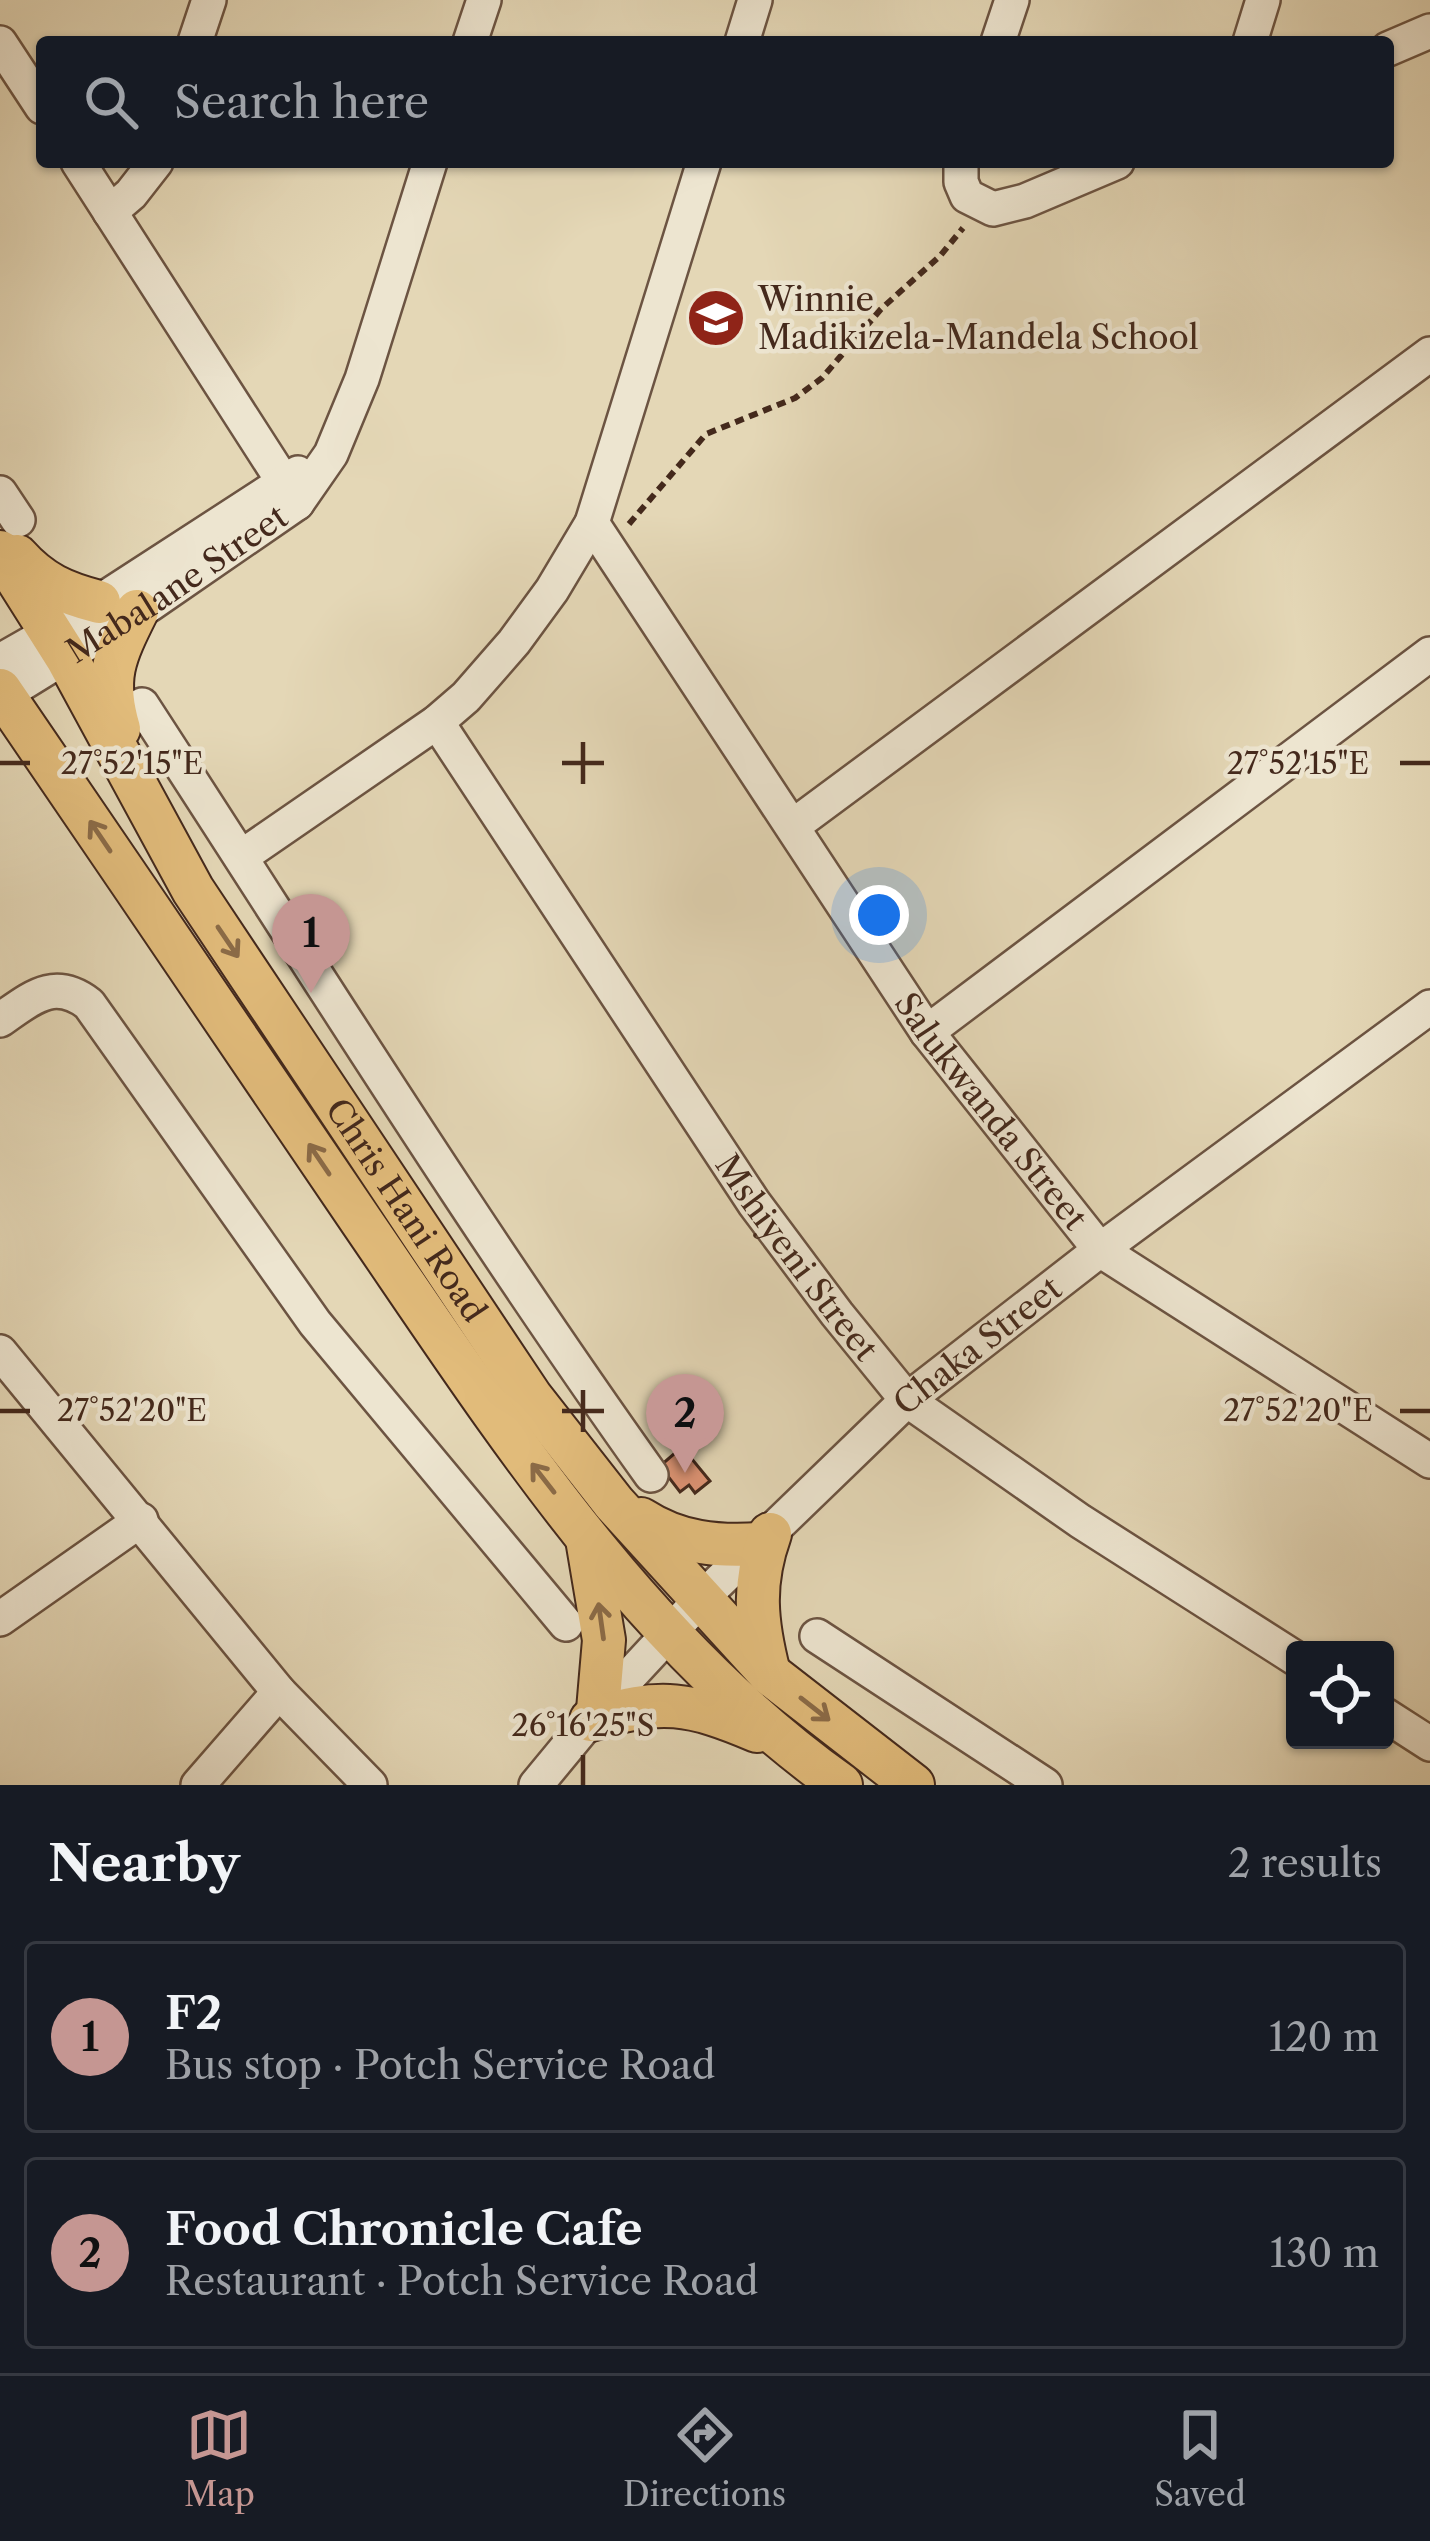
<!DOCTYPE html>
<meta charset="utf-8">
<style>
body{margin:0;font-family:"Libre Caslon Text",serif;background:#242831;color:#f1f3f6}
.controls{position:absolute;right:36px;bottom:36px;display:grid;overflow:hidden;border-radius:12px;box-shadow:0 3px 9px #0004}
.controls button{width:108px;height:108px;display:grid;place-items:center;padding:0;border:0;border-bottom:3px solid #363941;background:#171b24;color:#f1f3f6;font:60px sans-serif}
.you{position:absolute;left:879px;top:915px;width:42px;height:42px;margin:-30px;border:9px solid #fff;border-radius:50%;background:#1a73e8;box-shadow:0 0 0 18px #1a73e833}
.badge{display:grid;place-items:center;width:78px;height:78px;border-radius:50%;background:#c59692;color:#111;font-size:39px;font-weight:700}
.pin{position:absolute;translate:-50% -99px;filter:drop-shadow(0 3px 6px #0008)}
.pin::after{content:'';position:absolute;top:63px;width:42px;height:36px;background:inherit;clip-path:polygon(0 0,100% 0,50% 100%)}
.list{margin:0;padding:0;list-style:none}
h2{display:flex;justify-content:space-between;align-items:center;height:156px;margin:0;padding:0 48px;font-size:51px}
h2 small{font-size:39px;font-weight:400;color:#9ea1a6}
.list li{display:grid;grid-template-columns:78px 1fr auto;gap:36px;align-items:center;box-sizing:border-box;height:192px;margin:0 24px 24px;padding:0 24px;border:3px solid #363941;border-radius:12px}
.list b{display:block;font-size:45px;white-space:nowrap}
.list p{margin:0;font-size:39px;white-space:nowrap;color:#9ea1a6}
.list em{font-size:39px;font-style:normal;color:#9ea1a6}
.icon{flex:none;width:66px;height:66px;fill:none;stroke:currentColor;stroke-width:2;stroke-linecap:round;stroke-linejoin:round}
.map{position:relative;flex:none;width:1430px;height:1785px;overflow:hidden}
.search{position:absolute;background:#171b24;box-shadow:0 3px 9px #0004;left:36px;right:36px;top:36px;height:132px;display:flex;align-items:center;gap:30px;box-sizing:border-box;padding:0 42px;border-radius:12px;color:#9ea1a6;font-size:45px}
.sheet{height:588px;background:#171b24}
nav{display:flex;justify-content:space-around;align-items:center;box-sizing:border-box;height:168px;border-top:3px solid #363941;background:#171b24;font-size:33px;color:#9ea1a6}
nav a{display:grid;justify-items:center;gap:6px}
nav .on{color:#c59692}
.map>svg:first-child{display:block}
.building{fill:#dd9474;stroke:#44291c;stroke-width:3}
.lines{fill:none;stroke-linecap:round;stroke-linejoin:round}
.minor-casing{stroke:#6c5442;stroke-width:38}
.major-casing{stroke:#44291c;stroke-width:46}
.path{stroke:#44291c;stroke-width:6;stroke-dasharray:9 6;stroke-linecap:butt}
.minor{stroke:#ede5d0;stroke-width:33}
.major{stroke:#e2bc7b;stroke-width:42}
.oneway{stroke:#8b6b47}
.ticks{fill:none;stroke:#44291c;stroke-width:4.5}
.labels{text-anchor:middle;stroke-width:9;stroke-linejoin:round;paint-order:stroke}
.poi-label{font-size:33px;fill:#44291c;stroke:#ede5d0;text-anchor:start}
.street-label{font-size:33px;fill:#44291c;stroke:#ede5d0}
.ticks-label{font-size:30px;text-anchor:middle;fill:#44291c;stroke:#ede5d0;stroke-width:9;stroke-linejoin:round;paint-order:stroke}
</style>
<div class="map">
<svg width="1430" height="1785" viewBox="0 0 1430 1785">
<rect width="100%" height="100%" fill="#e4d7b6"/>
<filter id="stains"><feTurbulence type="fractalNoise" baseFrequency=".00167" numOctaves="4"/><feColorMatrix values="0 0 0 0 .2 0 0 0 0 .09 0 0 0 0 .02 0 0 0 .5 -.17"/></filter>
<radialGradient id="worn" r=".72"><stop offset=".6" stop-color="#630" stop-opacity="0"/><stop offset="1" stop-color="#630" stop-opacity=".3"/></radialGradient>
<path class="building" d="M682,1447L710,1481L695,1493L689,1485L680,1492L660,1466Z"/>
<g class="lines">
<defs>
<g id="minor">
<path d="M195,42L209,0"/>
<path d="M470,42L484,0"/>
<path d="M742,42L755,0"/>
<path d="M998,42L1012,0"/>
<path d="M1250,42L1263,0"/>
<path d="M0,43L42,107"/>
<path d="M1388,49L1430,31"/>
<path d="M78,162L297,503"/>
<path d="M961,162V182L967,196L993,209L1025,201L1117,162"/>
<path d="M110,212L131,194L156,162"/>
<path d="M0,493L18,520"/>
<path id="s1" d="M592,523L927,1032L1100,1250L1430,1461"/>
<path d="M0,661L65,624L298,473"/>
<path id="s2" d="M0,697L149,605L297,503L331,454L362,379L430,162"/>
<path d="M142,705C310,963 472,1224 651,1475"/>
<path id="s3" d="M437,722L754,1203L837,1314L907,1400L1080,1521L1295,1658"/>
<path d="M793,826L1430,354"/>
<path d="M241,857L437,722L466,697L514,642L552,590L592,523L704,162"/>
<path d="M0,1020C32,998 54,977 89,1004L315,1323L566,1624"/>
<path d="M927,1032L1430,654"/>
<path d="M0,1352L279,1692L370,1785"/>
<path d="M0,1619L141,1520"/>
<path d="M817,1636L1045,1785"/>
<path d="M1385,1715L1430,1744"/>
<path d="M198,1785L279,1692"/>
<path id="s4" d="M536,1785L598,1710L701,1599L907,1400L1100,1250L1430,1007"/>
</g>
<g id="major">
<path id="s5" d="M0,552L67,658L193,890L531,1397L614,1503L770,1674L913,1785"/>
<path d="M17,556C41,583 64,593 99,602"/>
<path d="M0,690C121,867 242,1045 362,1222C501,1425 638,1641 841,1785"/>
<path d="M119,729C104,678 114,657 137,611"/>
<path d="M641,1519C678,1543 717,1547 760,1544"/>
<path d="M587,1539L604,1640L598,1710"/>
<path d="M769,1673C756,1622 752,1584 770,1534"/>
<path d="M591,1720C660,1697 691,1703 757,1731"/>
</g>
</defs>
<use href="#minor" class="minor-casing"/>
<use href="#major" class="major-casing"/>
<path class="path" d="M629,524L706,434L795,398L822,378L881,309L940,256L963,228"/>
<use href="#minor" class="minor"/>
<use href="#major" class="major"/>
</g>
<defs><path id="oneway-shaft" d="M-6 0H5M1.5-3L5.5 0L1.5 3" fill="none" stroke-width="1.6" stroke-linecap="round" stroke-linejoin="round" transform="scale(3)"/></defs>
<g class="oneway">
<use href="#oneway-shaft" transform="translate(100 836) rotate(-124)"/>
<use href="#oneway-shaft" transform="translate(228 942) rotate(56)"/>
<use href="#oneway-shaft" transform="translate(319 1159) rotate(-124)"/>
<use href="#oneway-shaft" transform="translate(543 1478) rotate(-128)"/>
<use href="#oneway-shaft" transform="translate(601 1621) rotate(-98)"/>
<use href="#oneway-shaft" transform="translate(815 1709) rotate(38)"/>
</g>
<path class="ticks" d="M583,742V784M0,763H30M562,763H604M1400,763H1430M583,1390V1432M0,1411H30M562,1411H604M1400,1411H1430M583,1755V1785"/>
<defs>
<symbol id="school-disc" viewBox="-11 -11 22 22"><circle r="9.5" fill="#8f2418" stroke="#ede5d0"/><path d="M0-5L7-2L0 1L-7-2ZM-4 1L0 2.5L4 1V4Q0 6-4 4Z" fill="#fff"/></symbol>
</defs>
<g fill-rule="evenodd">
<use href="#school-disc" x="683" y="285" width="66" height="66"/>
</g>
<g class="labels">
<g class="poi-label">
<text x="758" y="311">Winnie<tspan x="758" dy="38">Madikizela-Mandela School</tspan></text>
</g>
<g class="street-label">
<text dy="12" stroke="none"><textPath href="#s2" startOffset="210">Mabalane Street</textPath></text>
<text dy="12" stroke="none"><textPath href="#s1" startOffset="711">Salukwanda Street</textPath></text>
<text dy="12" stroke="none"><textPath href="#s5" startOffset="774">Chris Hani Road</textPath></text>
<text dy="12" stroke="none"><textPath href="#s3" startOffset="645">Mshiyeni Street</textPath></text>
<text dy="12" stroke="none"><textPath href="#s4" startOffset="624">Chaka Street</textPath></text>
</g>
</g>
<g class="ticks-label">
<text x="1298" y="774">27°52'15"E</text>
<text x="132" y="774">27°52'15"E</text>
<text x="1298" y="1421">27°52'20"E</text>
<text x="132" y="1421">27°52'20"E</text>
<text x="583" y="1736">26°16'25"S</text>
</g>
<rect width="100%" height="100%" filter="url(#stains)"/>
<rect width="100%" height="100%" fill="url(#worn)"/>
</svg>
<div class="controls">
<button><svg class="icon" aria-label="locate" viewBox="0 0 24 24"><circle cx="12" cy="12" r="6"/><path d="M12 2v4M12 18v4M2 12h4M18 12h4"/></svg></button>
</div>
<div class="you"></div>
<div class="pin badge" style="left:311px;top:993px">1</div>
<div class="pin badge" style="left:685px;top:1473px">2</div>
<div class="search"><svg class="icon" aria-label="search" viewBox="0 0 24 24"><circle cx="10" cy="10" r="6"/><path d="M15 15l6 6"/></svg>Search here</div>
</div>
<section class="sheet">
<h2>Nearby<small>2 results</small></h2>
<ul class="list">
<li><span class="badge">1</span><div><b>F2</b><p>Bus stop · Potch Service Road</p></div><em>120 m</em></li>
<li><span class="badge">2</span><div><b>Food Chronicle Cafe</b><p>Restaurant · Potch Service Road</p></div><em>130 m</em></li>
</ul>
</section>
<nav>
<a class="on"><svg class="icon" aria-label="map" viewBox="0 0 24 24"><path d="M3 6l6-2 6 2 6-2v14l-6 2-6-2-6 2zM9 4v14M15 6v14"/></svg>Map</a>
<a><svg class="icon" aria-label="directions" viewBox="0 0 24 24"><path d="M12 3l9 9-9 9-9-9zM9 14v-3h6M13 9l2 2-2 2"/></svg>Directions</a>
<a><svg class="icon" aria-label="saved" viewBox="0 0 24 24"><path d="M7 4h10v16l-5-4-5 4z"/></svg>Saved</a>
</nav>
